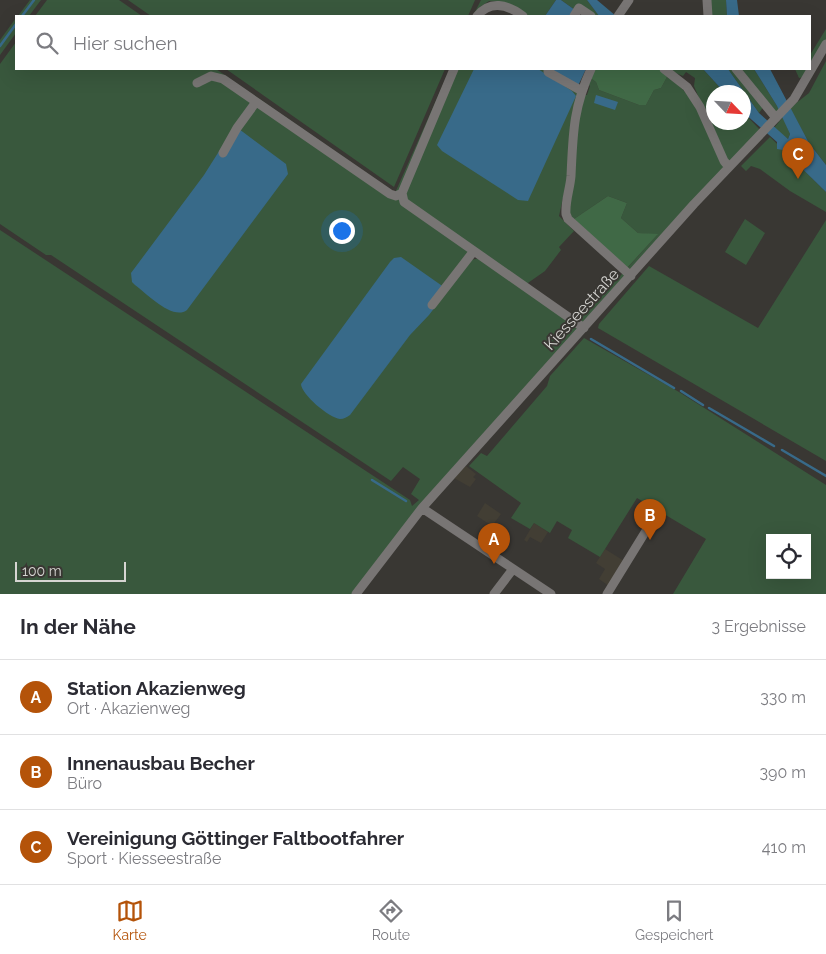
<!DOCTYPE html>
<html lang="de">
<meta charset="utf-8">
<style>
body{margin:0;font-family:Raleway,sans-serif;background:#f7f7f7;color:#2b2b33}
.controls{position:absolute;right:15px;bottom:15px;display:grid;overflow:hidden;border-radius:0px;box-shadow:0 5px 20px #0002}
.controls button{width:45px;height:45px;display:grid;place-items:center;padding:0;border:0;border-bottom:1px solid #e1e1e2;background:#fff;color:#2b2b33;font:25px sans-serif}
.compass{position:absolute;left:706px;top:85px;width:45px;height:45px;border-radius:50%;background:#fff;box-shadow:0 5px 20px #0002;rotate:115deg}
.scale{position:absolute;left:15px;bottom:12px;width:111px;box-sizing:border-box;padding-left:5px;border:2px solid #d6d5d2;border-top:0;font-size:14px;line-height:18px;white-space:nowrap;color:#d6d5d2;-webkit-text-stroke:4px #393733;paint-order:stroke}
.you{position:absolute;left:341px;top:230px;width:18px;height:18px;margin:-12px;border:4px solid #fff;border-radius:50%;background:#1a73e8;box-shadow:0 0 0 8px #1a73e833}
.badge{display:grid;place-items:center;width:32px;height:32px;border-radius:50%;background:#b45309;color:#fff;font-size:16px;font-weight:700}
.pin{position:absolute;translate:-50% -41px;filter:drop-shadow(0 1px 2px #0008)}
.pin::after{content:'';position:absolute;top:26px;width:18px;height:15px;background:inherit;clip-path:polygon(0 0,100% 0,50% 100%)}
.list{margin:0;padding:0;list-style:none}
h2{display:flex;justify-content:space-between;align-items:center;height:65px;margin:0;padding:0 20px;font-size:21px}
h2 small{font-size:16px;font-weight:400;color:#7c7c81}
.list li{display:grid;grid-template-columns:32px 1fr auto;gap:15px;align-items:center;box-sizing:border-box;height:75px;padding:0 20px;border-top:1px solid #e1e1e2}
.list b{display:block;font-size:19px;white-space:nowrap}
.list p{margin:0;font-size:16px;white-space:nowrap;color:#7c7c81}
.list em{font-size:16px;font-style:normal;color:#7c7c81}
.icon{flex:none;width:28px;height:28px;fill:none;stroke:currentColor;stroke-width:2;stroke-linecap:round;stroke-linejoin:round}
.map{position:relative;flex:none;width:826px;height:594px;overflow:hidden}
.search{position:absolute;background:#fff;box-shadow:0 5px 20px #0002;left:15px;right:15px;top:15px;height:55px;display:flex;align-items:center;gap:12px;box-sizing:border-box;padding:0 18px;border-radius:0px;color:#7c7c81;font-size:19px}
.sheet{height:290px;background:#fff}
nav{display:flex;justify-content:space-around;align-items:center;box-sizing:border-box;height:70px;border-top:1px solid #e1e1e2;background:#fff;font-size:14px;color:#7c7c81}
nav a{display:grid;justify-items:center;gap:2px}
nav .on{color:#b45309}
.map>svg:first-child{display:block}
.built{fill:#423e34}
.green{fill:#39583d;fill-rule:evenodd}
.forest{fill:#406946}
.water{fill:#386a89}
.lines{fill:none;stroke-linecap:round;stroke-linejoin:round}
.stream{stroke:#386a89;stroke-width:2.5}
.minor{stroke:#787574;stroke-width:9}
.labels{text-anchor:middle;stroke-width:4;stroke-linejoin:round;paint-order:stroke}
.street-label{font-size:16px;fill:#d6d5d2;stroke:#393733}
</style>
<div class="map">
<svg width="826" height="594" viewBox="0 0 826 594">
<rect width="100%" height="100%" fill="#393733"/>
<path class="built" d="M466,466L476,474L473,477L476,479L470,487L454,478Z
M485,503L501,514L492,526L477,516Z
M534,523L548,532L541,543L530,537L527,542L524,540Z
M605,549L624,561L609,586L599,579L605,569L596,563Z"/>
<path class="green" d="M30,0H41L29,16H18Z
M47,0H119L142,16H35Z
M128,0H475L468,16H151Z
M481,0H556L545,16H525L499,2L489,1L480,7L473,16Z
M561,0H587L599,16L575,10Z
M711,0H726L727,16H712Z
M16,18V33L0,55V40Z
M826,29V40L805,77L799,78L795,69H810V55Z
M16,42V69H216L395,193L450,69H453L400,192L395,194L221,76L207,75L197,81L199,83L211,78L221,79L254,103L236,126L238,129L259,106L390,197L400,196L406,207L467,248L469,255L446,287L448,289L471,260L480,258L569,321L567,323L571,328L577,318L585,315L657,235L638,233L621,218L627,203L608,196L574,219L568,213L575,127L583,95H587L590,86L587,84L589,77L596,82L599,90L639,105H646L654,90L661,88L667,77C701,98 706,130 723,162L725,160L694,86L695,78L686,72L683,76L666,69H703L724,92H714V122H744V113L761,131L725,166L423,501L352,594H0V230L410,500L412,506L419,500L411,494L420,479L403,467L391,481L51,255H46L0,224V64Z
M826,61V165L809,143L790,108L809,93Z
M226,69H445L394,187Z
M456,69H546L578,92L569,171L559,216L574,231L559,247L561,250L545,271L525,285L408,204L405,189Z
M728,69H734L764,106L759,113Z
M740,69H754L777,106L779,109L776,112Z
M783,117L790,134L788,139L774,128Z
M770,137L826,192V212L790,191L760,169L751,166L746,171L741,166Z
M745,219L765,233L746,265L725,252Z
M826,220V461L598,328L599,324L649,266L758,328Z
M584,338L679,392L826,485V594H673L706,539L637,498L600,557L568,538L572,530L557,521L550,533L534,523L530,529L511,518L521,503L469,466L481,453L487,456L547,386L550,376ZM770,538H807V575H770Z"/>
<path class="forest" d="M593,69H661L667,77L661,88L654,90L646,105H639L599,90L596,82L589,77Z
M608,196L627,203L621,218L638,233L658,234L627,268L574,219Z"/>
<path class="water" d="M556,0H561L575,10L571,16H545Z
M587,0H597L616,16H599Z
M726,0H737L739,16H727Z
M474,69H538L572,91L576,96L528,201L518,200L442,151L437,145Z
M551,69H586L578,86Z
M703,69H728L759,113L788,139L790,134L777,106L754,69H770L809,143L826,165V192L783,150L777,149V142L744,113V92H724Z
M596,95L618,102L615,110L594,103Z
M235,126L286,164L288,174L187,310C173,321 147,294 135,285L132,282L131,273L204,175Z
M401,257L448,290L429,315L410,335L350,415C347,417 344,419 340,419C329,418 301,394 301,384L390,262L394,258Z"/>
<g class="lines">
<path class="stream" d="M22,16L34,0
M0,46L16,24
M591,339L674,388
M681,391L703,405
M709,408L774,446
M782,450L826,476
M372,480L406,501"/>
<path class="minor" d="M707,0L708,16
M477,16C490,0 507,4 523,16
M574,16L579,8L591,16
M618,16L629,0
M454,69L402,193L404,202L584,328
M548,69V72L582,91
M591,69C573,108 573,134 571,176C570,189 565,201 566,214L568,219L631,276
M664,69L687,87L700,107L724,161L729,167
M736,69L776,118
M197,83L211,76L223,79L390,194L396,196L402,193
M223,153L237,128L256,102
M432,305L473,252
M422,508L551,594
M356,594L422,508L694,204L794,99L826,44
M494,594L513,569
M607,594L652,521"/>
</g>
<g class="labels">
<g class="street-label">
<text transform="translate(581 309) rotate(-48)" y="6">Kiesseestraße</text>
</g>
</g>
</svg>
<div class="controls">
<button><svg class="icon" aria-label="locate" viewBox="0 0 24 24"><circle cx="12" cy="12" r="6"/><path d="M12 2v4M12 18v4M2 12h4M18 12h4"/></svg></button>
</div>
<svg class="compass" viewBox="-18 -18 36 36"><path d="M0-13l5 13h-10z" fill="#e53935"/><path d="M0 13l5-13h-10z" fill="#7c7c81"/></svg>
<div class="scale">100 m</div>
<div class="you"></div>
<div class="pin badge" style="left:494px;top:564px">A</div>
<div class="pin badge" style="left:650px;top:540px">B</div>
<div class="pin badge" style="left:798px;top:179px">C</div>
<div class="search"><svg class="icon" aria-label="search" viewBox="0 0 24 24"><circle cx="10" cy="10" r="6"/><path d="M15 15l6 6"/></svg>Hier suchen</div>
</div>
<section class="sheet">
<h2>In der Nähe<small>3 Ergebnisse</small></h2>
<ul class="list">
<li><span class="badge">A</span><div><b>Station Akazienweg</b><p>Ort · Akazienweg</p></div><em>330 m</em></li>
<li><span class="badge">B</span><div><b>Innenausbau Becher</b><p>Büro</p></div><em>390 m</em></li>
<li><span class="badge">C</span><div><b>Vereinigung Göttinger Faltbootfahrer</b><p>Sport · Kiesseestraße</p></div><em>410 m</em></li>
</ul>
</section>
<nav>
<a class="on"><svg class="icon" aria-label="map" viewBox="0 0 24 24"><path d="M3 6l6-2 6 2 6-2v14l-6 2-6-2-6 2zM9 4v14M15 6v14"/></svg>Karte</a>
<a><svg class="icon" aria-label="directions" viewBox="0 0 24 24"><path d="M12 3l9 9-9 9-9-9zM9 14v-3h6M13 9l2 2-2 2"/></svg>Route</a>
<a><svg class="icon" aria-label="saved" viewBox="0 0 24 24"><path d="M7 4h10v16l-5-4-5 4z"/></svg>Gespeichert</a>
</nav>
